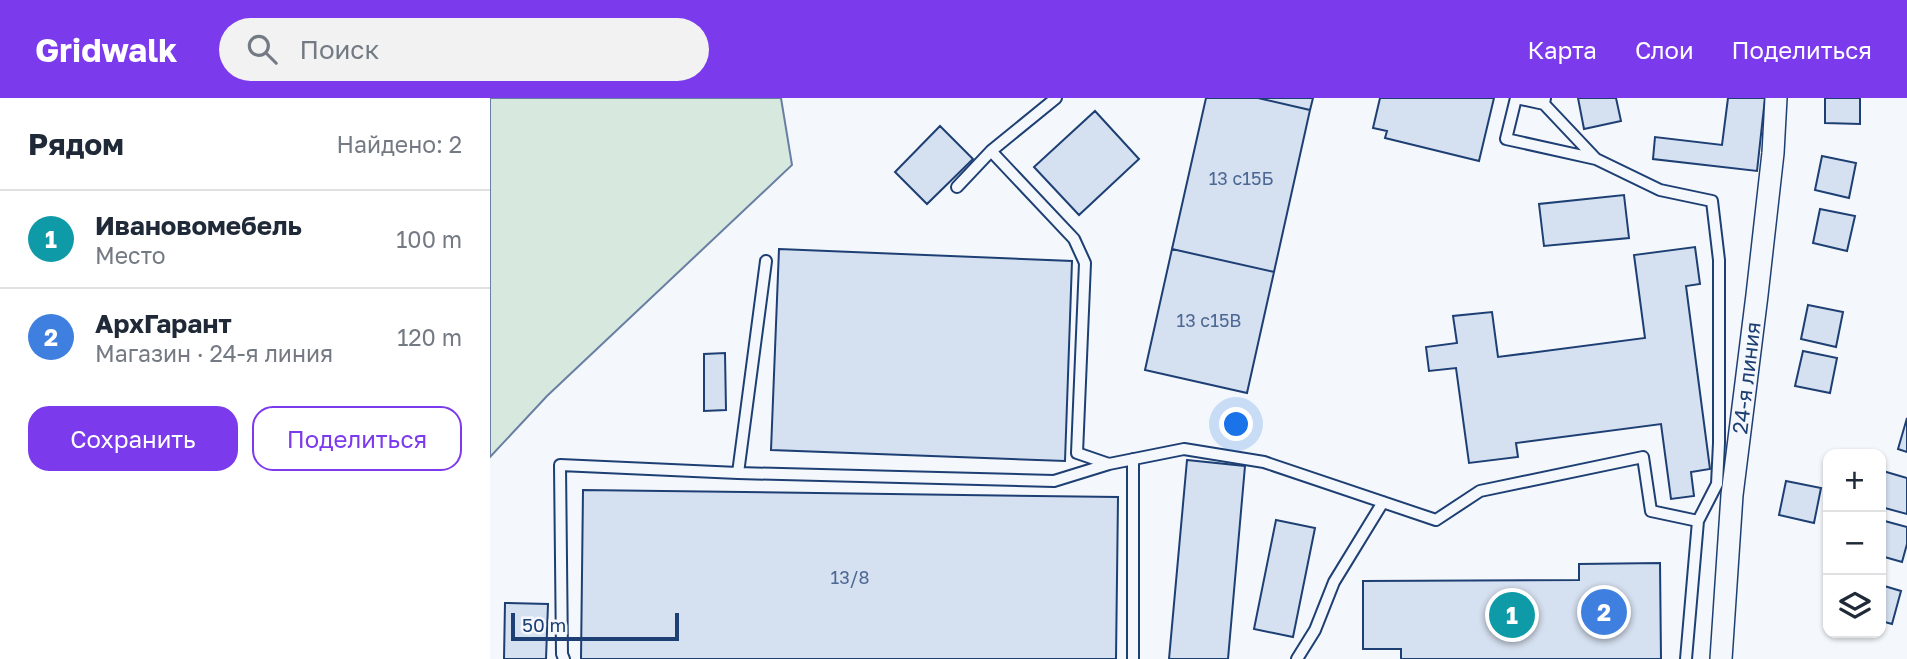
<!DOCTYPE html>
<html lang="ru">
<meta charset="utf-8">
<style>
body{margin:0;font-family:"Golos Text",sans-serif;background:#f2f2f3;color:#1f2937}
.controls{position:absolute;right:21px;bottom:21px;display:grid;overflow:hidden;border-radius:14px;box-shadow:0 2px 5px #0004}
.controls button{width:63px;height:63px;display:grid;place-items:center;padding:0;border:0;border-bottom:2px solid #e0e1e3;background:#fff;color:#1f2937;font:35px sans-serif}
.scale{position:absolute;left:21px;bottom:18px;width:168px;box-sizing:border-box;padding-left:7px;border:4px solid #1d3f73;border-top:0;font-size:19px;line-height:24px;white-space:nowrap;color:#1d3f73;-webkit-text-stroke:5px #f4f7fb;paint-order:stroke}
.you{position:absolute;left:747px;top:327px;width:24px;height:24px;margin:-18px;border:5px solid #fff;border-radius:50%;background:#1a73e8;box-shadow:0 0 0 10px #1a73e833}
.badge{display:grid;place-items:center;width:46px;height:46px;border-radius:50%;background:#7c3aed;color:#fff;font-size:23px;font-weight:700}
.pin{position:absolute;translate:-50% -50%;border:4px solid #fff;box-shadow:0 2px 7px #0006}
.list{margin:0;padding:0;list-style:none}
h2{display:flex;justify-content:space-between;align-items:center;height:91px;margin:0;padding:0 28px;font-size:30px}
h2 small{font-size:23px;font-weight:400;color:#747a83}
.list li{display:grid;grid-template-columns:46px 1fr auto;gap:21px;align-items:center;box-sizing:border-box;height:98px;padding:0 28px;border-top:2px solid #e0e1e3}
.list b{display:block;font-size:26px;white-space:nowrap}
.list p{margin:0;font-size:23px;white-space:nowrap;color:#747a83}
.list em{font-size:23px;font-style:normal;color:#747a83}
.actions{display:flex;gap:14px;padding:21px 28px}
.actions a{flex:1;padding:16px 0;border:2px solid #7c3aed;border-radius:21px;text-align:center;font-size:24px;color:#7c3aed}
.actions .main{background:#7c3aed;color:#fff}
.icon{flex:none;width:38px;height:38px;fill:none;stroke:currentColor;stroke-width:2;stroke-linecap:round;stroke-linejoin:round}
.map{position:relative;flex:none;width:1417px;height:561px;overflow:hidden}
header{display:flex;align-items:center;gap:42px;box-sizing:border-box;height:98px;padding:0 35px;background:#7c3aed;color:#fff}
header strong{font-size:33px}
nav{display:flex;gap:38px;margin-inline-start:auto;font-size:24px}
.search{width:490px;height:63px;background:#f2f2f3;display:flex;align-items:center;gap:18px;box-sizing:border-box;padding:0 24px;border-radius:38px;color:#747a83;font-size:26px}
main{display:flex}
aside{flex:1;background:#fff}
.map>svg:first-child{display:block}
.green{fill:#d7e8df;stroke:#687fa3;stroke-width:2}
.building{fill:#d5e0f0;stroke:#1d3f73;stroke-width:2}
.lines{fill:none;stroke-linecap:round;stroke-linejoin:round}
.service-casing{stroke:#1d3f73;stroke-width:14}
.minor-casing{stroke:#1d3f73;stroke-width:24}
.service{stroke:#f4f7fb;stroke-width:10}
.minor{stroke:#f4f7fb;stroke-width:21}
.labels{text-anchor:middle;stroke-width:5;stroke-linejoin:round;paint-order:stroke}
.number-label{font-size:18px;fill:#4b6792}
.street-label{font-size:21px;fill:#1d3f73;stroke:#f4f7fb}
</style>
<header>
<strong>Gridwalk</strong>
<div class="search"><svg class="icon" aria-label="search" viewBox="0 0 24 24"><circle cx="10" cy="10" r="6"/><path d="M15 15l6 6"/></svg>Поиск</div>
<nav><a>Карта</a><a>Слои</a><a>Поделиться</a></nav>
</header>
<main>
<aside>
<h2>Рядом<small>Найдено: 2</small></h2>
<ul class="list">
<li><span class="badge" style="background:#0f9aa8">1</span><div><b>Ивановомебель</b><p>Место</p></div><em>100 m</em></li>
<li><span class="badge" style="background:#3f7fe0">2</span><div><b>АрхГарант</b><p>Магазин · 24-я линия</p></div><em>120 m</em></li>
</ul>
<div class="actions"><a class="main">Сохранить</a><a>Поделиться</a></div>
</aside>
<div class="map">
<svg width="1417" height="561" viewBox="0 0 1417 561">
<rect width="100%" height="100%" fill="#f4f7fb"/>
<path class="green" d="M0,0H291L302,67L57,298L0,359Z"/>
<path class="building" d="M716,0H768L820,12L784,174L682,151Z
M768,0H823L820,12Z
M890,0H1004L989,63L895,40L897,33L883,30Z
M1088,0H1126L1131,23L1094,31Z
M1238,0H1275L1267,73L1163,61L1165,39L1232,47Z
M1335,0H1370V26L1335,25Z
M605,13L649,61L589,117L544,69Z
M450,28L483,61L437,106L405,74Z
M1332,58L1366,65L1359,100L1325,92Z
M1134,97L1139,140L1054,148L1049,106Z
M1330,111L1365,118L1357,153L1323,145Z
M1205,149L1210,186L1196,188L1220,371L1201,374L1204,398L1181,401L1171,326L1026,345L1028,359L979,365L966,270L939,273L936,249L967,245L963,218L1002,214L1008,259L1155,240L1144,157Z
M289,151L582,163L575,363L281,352Z
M682,151L784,174L757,295L655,272Z
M1318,207L1353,214L1346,249L1311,241Z
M1313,253L1347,260L1340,295L1305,288Z
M235,255L236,312L214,313V256Z
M1417,320V354L1408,351Z
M697,362L755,368L738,561H679Z
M1393,373L1417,380V416L1391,409V383Z
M1296,383L1331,390L1324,425L1289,417Z
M93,392L628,399L626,561H91Z
M786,422L825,430L803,539L764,531Z
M1391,422L1417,429V446L1412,464L1391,458Z
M1170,465L1171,561H911V551H873V483L1089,482V466Z
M1391,487L1411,493L1402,526L1391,523Z
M15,505L58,506L56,561H14Z"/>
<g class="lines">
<defs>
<path id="service" d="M1026,0L1016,41L1106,61L1170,92L1222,103L1229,162V345L1227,386L1208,423L1196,561
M1026,0L1054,6L1055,0
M1054,6L1105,60
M501,53L566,0
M467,89L501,53L584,141L595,165L587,355L619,366L694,351L774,364L946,422L990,393L1153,359L1161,413L1208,423
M276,163L248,375L564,383L619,366
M74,561L72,556L70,367L248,375
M643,561V361
M807,561L825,532L844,484L893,404"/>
<path id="minor" d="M1231,561L1242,397L1267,197L1283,55L1286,0"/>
</defs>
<use href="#service" class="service-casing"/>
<use href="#minor" class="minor-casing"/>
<use href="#service" class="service"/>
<use href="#minor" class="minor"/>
</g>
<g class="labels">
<g class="number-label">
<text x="751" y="87">13 с15Б</text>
<text x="719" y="229">13 с15В</text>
<text x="360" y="486">13/8</text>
</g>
<g class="street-label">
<text transform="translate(1257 280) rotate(-83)" y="7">24-я линия</text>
</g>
</g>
</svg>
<div class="controls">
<button>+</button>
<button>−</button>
<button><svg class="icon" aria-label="layers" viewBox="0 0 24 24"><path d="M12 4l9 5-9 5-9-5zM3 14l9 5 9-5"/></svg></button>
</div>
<div class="scale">50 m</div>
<div class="you"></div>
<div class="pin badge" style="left:1022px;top:517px;background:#0f9aa8">1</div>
<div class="pin badge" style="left:1114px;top:514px;background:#3f7fe0">2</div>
</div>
</main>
